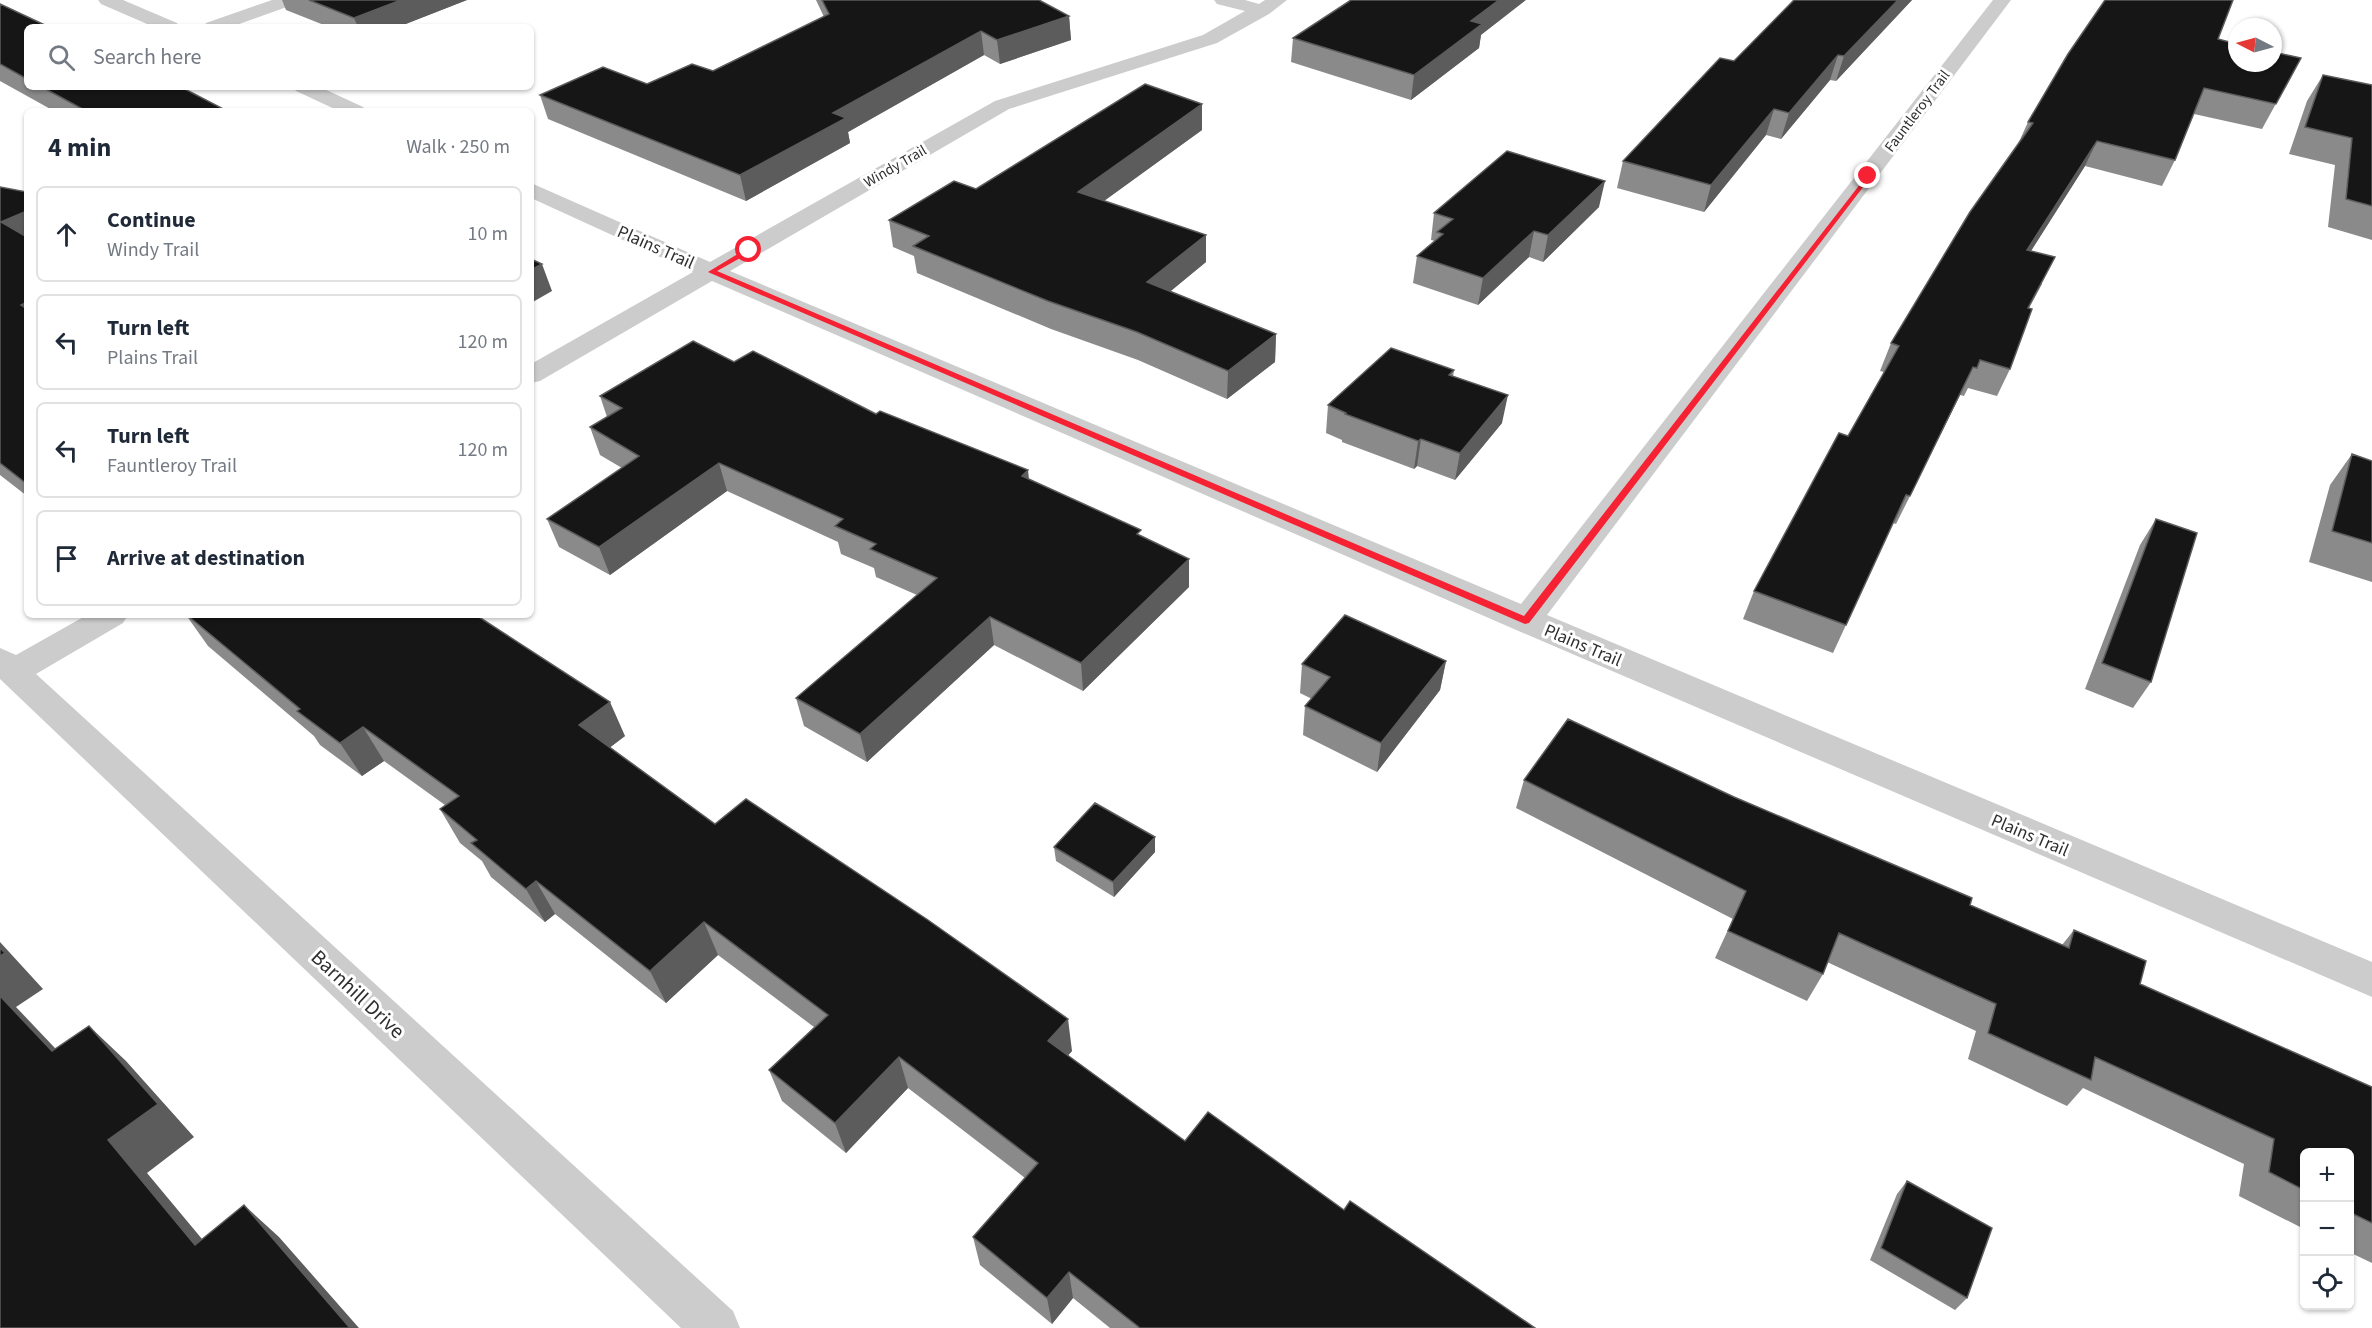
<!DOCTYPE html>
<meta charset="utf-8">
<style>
body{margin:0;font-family:"Source Sans 3",sans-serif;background:#f2f2f3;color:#1f2937}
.controls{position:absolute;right:18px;bottom:18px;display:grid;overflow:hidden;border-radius:9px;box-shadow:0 2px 4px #0004}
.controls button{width:54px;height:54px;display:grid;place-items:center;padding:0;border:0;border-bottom:2px solid #e0e1e3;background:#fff;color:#1f2937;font:30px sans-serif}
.compass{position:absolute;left:2228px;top:18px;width:54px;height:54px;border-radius:50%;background:#fff;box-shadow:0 2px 4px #0004;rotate:276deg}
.stop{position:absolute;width:18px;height:18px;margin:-14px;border:4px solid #f62132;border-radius:50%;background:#fff}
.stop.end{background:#f62132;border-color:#fff;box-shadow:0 2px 6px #0008}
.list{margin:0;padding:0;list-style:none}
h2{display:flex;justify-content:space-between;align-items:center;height:78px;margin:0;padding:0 24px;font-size:26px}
h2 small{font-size:20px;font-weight:400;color:#747a83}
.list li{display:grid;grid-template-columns:39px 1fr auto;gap:18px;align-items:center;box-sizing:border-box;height:96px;margin:0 12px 12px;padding:0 12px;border:2px solid #e0e1e3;border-radius:9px}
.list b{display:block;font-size:22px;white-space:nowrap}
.list p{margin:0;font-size:20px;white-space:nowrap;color:#747a83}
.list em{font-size:20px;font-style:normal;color:#747a83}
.icon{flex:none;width:33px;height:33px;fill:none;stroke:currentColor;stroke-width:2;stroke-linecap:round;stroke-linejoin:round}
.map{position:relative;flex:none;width:2372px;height:1328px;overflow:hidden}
.search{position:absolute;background:#fff;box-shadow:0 2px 4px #0004;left:24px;top:24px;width:510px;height:66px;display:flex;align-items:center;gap:15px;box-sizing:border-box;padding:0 21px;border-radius:9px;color:#747a83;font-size:22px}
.panel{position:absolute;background:#fff;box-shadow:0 2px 4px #0004;left:24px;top:108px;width:510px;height:510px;border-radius:9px}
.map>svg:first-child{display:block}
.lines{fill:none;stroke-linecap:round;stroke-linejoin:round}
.street{fill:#ccc;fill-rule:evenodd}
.wall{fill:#8a8a8a}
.shaded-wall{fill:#5c5c5c}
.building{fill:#161616;stroke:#5c5c5c;stroke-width:1.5}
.route{fill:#f62132}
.labels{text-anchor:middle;stroke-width:6;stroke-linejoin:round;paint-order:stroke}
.far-street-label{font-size:15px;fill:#2f2f2f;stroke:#fff}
.street-label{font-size:18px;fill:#2f2f2f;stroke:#fff}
.near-street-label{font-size:21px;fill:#2f2f2f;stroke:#fff}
</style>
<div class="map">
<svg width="2372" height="1328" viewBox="0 0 2372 1328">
<rect width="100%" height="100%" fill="#fff"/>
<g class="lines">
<path class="street" d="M98,0H123L177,23L179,27H154L101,4Z
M272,0H298L295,4L231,27H204L206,23Z
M1214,0H1245L1259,4L1265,0H1287L1269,14L1217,43L1009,109L730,271L1521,604L1993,0H2011L1547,615L2372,962V997L1514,629L712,281L540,381L531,383V364L693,272L531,198V183L710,262L995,101L1203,35L1245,11L1217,4Z
M293,87H320L363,107L366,111H339L296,91Z
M87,615H128L123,623L36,674L733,1311L740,1328H681L0,679V648L16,655Z"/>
</g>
<path class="wall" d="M282,0H467L398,27H329L286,10Z
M816,0H1039L1069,16L1071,40L1000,64L984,55L848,132L850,143L746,201L548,119L540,95L647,84L713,71L824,17Z
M1794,0H1912L1836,81L1830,80L1781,139L1766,135L1704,212L1617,188L1623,161L1734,61Z
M0,4L27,27V87H181L227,111H236H54L0,81Z
M1481,35L1479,48L1411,100L1291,62L1293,38Z
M2218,39L2301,58L2262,129L2194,114L2175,160L2162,186L2085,166L2031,251L2042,284L2029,308L2010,369L1997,396L1968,388L1964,396L1960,395L1896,524L1893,523L1833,653L1743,619L1754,591L1848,436L1884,372L1880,371L1891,343L2018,144L2028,122Z
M2323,75L2372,85V240L2328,227L2335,165L2289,154L2307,101Z
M1202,104V130L1104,201L1206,262L1170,291L1276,334L1275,362L1227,399L1138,360L1051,329L917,273L914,256L893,247L889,220L976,189Z
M0,187L27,192V496L0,475Z
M1599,207L1543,262L1529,257L1478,305L1413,283L1417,256L1435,241L1431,240L1434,213Z
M734,362L876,414L1029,479L1141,536L1189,587L1083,691L994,645L867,762L804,726L796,698L917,595L876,577L874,568L841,554L838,542L727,491L610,575L559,547L547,519L622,468L600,455L590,427L607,417L600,396Z
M1454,370L1453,377L1502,423L1455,480L1417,466L1414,469L1342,442V440L1326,433L1328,405Z
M2352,454L2372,461V582L2309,562L2330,485Z
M2156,519L2151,682L2133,708L2085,689L2140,545Z
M186,615H476L625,736L610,747L715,824L1072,1051L1068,1055L1185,1141L1344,1210L1535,1328H1110L1073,1298L1052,1324L980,1265L973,1237L1025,1178L908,1088L846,1153L782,1101L769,1070L814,1027L718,955L666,1003L555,914L545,922L491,877L482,861L460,843L440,809L445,805L384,761L362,776L320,745L314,736L208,646Z
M1446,661L1440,690L1377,772L1303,735L1305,706L1312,699L1300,693L1302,664Z
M1524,780L1734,797L1970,905L2062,945L2074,930L2140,984L2372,1087V1263L2349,1252V1152H2304V1229L2239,1196L2244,1164L2083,1088L2067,1106L1968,1059L1976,1031L1827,962L1823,974L1807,1001L1715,958L1733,919L1516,808Z
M1054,847L1155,852L1114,897L1056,861Z
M1907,1181L1967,1298L1955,1310L1870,1260L1897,1194Z"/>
<path class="shaded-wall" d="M401,0H467L398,27H358L354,18Z
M1499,0H1526L1481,35L1479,48L1411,100L1414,75L1471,21Z
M1898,0H1912L1836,81L1844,56Z
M1069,16L1071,40L1000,64L997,40Z
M981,31L984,55L848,132L850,143L746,201L740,175L833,113Z
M1838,55L1830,80L1781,139L1789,113Z
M1202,104V130L1079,219L1078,192Z
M1774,109L1766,135L1704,212L1711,185Z
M2097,141L2085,166L2015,276L2027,250Z
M1605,181L1599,207L1543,262L1548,235Z
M27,211V244L1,222Z
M1534,231L1529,257L1478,305L1483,278Z
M1206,235V262L1148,310L1147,282Z
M542,264L552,291L531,303V270Z
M27,302V315L21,305Z
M1276,334L1275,362L1227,399L1228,371Z
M1973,367L1960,395L1896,524L1910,496Z
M1508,395L1502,423L1455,480L1460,453Z
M1421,439L1417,466L1414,469L1418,441Z
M719,463L727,491L610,575L599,547Z
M1028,470L1031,498L1022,476Z
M1189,559V587L1083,691L1081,663Z
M990,617L994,645L867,762L860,734Z
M1446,661L1440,690L1377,772L1381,743Z
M610,702L625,736L595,759L579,725Z
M363,727L384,761L362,776L340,743Z
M1155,837V852L1114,897L1113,882Z
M536,881L555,914L545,922L526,889Z
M704,922L718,955L666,1003L650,971Z
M0,942L43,989L16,1007L91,1086L52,1051L0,996Z
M1068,1019L1072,1051L1053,1072L1048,1041Z
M89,1026L126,1061L194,1137L147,1173L232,1275L195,1245L108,1140Z
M899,1057L908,1088L846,1153L835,1123Z
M244,1205L279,1237L359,1328H350Z
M1069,1272L1073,1298L1052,1324L1047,1298Z"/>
<path class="building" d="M309,0H401L354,18Z
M822,0H1039L1069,16L997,40L981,31L833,113L846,118L740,175L540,95L603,67L647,84L692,64L713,71L829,14Z
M1351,0H1499L1471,21L1482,24L1414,75L1293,38Z
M1794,0H1898L1844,56L1838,55L1789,113L1774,109L1711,185L1623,161L1720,58L1734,61Z
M2105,0H2233L2218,39L2237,44V63H2273V52L2301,58L2276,104L2204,88L2175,160L2097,141L2027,250L2055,257L2028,308L2032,309L2010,369L1980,360L1977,368L1973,367L1910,496L1906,495L1846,625L1754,591L1839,433L1848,436L1899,346L1891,343L1970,212L2033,123L2028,122L2068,54Z
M0,4L49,27H27V79L0,64Z
M2323,75L2372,85V206L2346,199L2352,138L2305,127Z
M1145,84L1202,104L1078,192L1206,235L1147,282L1276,334L1228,371L1137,332L1048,301L913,246L929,236L889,220L954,181L976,189Z
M42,87H181L227,111L231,109L236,111H86Z
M1507,151L1605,181L1548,235L1534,231L1483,278L1417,256L1443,234L1437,232L1453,219L1434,213Z
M0,187L27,192V211L1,222L27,237V302L21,305L27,309V484L0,463Z
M531,259L542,264L531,270Z
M693,341L734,362L753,351L876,414L880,411L1028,470L1022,476L1141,530L1137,534L1189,559L1081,663L990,617L860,734L796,698L937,578L870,549L876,544L835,526L843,519L719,463L599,547L547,519L639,456L590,427L622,408L600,396Z
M1391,348L1454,370L1449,375L1508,395L1460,453L1421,439L1418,441L1345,414L1346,413L1328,405Z
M2352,454L2372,461V543L2332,531Z
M2156,519L2197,533L2151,682L2102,663Z
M187,615H476L610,702L579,725L715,824L746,799L928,920L1068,1019L1048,1041L1185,1141L1208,1112L1344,1210L1350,1201L1535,1328H1140L1069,1272L1047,1298L973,1237L1038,1163L899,1057L835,1123L769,1070L828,1015L704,922L650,971L536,881L526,889L471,843L477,840L440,809L459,796L363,727L340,743L297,711L300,709Z
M1345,615L1446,661L1381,743L1305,706L1330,677L1302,664Z
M1568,719L1734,797L1972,898L1970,905L2069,948L2074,930L2146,961L2140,984L2372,1087V1223L2349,1212V1152H2304V1190L2269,1172L2274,1139L2095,1057L2091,1080L1988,1033L1996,1004L1839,933L1823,974L1728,931L1746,891L1524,780Z
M1095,803L1155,837L1113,882L1054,847Z
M0,948L5,953L0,956Z
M0,996L52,1051L89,1026L158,1104L108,1140L195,1245L244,1205L350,1328H0Z
M1907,1181L1992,1228L1967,1298L1881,1248Z"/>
<path class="route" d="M1868,174L1870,178L1529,623L1525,624L708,272L746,249H751V252L717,271L1524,616Z"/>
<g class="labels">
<g class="far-street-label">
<text transform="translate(1917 111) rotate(-53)" y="5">Fauntleroy Trail</text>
<text transform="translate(895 166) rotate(-30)" y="5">Windy Trail</text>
</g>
<g class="street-label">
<text transform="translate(656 247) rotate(24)" y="6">Plains Trail</text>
<text transform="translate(1583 645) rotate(23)" y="6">Plains Trail</text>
<text transform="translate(2030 835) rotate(23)" y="6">Plains Trail</text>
</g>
<g class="near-street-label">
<text transform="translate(358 994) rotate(43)" y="7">Barnhill Drive</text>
</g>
</g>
</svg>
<div class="controls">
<button>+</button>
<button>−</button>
<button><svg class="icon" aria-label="locate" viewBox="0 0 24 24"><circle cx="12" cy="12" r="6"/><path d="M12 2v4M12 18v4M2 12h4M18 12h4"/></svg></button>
</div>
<svg class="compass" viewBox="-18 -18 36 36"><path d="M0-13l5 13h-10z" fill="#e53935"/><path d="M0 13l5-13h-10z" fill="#747a83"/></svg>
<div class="stop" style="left:749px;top:250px"></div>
<div class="stop end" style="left:1868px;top:176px"></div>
<div class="search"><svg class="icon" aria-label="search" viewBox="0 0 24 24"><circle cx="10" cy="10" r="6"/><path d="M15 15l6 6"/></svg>Search here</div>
<section class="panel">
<h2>4 min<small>Walk · 250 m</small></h2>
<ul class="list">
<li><svg class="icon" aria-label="ahead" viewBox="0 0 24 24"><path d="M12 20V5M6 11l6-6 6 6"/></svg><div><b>Continue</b><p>Windy Trail</p></div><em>10 m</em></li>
<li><svg class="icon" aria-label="left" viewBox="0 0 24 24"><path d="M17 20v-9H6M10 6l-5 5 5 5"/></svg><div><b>Turn left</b><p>Plains Trail</p></div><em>120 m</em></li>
<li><svg class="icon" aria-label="left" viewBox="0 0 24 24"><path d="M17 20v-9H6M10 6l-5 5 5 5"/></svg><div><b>Turn left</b><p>Fauntleroy Trail</p></div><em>120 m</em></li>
<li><svg class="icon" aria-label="arrive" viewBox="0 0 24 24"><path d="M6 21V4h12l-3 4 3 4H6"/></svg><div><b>Arrive at destination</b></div></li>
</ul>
</section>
</div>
